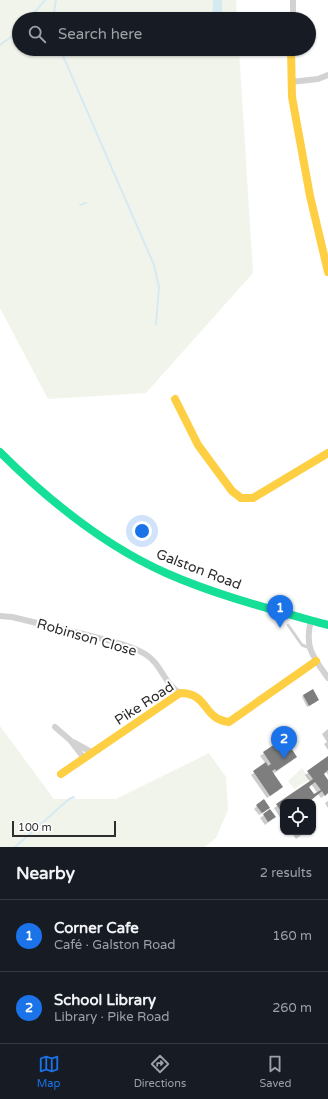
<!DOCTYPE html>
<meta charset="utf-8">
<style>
body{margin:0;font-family:"Varela Round",sans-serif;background:#20242c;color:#f1f3f6}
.controls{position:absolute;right:12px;bottom:12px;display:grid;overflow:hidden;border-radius:8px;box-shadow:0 1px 3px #0004}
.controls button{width:36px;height:36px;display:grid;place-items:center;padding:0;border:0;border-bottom:1px solid #363941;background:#171b24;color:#f1f3f6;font:20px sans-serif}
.scale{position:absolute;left:12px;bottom:10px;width:104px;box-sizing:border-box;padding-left:4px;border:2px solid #2d2d2d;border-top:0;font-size:11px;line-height:14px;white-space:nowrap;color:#2d2d2d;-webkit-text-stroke:3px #fff;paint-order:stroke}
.you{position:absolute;left:142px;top:531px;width:14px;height:14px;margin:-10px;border:3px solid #fff;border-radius:50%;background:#1a73e8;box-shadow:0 0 0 6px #1a73e833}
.badge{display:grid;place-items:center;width:26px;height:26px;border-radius:50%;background:#1a73e8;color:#fff;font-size:13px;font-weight:700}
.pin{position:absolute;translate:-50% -33px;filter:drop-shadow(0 1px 2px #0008)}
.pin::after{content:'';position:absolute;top:21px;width:14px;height:12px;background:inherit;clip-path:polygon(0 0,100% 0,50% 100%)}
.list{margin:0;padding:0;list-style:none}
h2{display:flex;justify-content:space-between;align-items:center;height:52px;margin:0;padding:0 16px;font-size:17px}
h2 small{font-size:13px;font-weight:400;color:#9ea1a6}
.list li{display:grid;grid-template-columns:26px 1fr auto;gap:12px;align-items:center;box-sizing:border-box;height:72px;padding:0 16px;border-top:1px solid #363941}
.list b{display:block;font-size:15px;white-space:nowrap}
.list p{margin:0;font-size:13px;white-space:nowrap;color:#9ea1a6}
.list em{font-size:13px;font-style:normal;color:#9ea1a6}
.icon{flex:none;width:22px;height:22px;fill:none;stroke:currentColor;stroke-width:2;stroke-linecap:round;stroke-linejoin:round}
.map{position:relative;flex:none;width:328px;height:847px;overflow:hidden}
.search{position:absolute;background:#171b24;box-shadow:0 1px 3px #0004;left:12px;right:12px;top:12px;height:44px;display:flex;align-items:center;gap:10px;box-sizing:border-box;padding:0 14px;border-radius:22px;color:#9ea1a6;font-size:15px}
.sheet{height:196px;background:#171b24}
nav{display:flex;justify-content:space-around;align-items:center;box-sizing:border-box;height:56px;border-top:1px solid #363941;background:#171b24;font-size:11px;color:#9ea1a6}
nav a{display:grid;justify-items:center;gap:2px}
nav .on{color:#1a73e8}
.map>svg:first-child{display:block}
.green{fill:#f1f4eb}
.water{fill:#d6eaf2}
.shadow{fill:#0003}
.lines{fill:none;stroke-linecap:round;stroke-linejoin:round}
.stream{stroke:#d6eaf2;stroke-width:2}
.building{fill:#7e7e7e;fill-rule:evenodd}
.lane{stroke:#d2d2d2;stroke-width:3}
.street{stroke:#d2d2d2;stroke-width:6}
.fast{stroke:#16e098;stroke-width:8}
.slow{stroke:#ffcf43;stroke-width:8}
.labels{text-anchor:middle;stroke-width:4;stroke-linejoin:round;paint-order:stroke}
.street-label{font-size:14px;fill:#2d2d2d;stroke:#fff}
</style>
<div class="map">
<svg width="328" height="847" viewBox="0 0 328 847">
<rect width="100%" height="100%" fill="#fff"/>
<path class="green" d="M0,0H236L237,19H19V49H239L253,273L146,393L48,399L0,308Z
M0,726L54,799H116L209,753L226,777L228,810L216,838L205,847H0Z
M302,768L310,779L294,789L288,781Z"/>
<path class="water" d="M213,0H222V19H212Z"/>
<path class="shadow" d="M303,695L316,702L307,707L302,697Z
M328,729V750L324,744L327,742L322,734Z
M283,739L286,748L293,760L273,774L279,790L267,798L251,775L266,764L260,756Z
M328,758V775L326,772L323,774L328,781V793L321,798L311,784L307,787L314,797L308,802H283V822L274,808L310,782L305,775Z
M328,801V808L325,803Z
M257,806L266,811L259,815L254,809Z
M270,810L275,817L265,825L260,818Z
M291,832H306L296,839Z"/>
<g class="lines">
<path class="stream" d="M29,19L45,0
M53,19L56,0
M0,45L19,31
M60,49L154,265L159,287L156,324
M84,203H86
M80,205L83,204
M15,847L69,799L74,797"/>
</g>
<path class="building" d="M313,689L319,700L309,706L303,695Z
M284,738L289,746L287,748L289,750L291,748L297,757L276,771L275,769L272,771L283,787L270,796L253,771L266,762L268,766L271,764L263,752Z
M328,756V770L324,774L328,780V793L325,796L322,791L309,802H283V814L276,804L313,779L307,771ZM315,782L321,790L314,794L309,787Z
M264,799L270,808L262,813L256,805Z
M270,809L276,817L268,822L263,814Z"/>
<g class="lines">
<path class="lane" d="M288,625L302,645L310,648"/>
<path class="street" d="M293,19V0
M291,82L318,79L328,75
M0,616L12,617C37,623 62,629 87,635C106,640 128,644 145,654C161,663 164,684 180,693
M311,620C304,647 313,657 328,678
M55,727L70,740L84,758
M73,742L93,753"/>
<path class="fast" d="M0,452C49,501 103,545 166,573C218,596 274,610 328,625"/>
<path class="slow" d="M291,49L292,97L310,196L328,272
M175,399L198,445L232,491L241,498H253L328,453
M61,774L180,693C209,693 202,719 229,722L316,661"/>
</g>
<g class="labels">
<g class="street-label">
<text transform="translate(199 569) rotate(21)" y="5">Galston Road</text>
<text transform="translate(87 637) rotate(16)" y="5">Robinson Close</text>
<text transform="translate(144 703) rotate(-33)" y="5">Pike Road</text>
</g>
</g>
</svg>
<div class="controls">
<button><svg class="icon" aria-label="locate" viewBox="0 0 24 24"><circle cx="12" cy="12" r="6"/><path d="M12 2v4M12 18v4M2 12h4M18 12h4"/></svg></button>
</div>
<div class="scale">100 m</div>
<div class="you"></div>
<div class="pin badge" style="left:280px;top:628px">1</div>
<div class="pin badge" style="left:284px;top:759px">2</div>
<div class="search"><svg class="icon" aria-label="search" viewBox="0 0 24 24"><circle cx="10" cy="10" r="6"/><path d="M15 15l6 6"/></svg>Search here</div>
</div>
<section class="sheet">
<h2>Nearby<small>2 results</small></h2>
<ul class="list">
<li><span class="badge">1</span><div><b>Corner Cafe</b><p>Café · Galston Road</p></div><em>160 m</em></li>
<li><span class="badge">2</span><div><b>School Library</b><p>Library · Pike Road</p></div><em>260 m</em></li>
</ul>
</section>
<nav>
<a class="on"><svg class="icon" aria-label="map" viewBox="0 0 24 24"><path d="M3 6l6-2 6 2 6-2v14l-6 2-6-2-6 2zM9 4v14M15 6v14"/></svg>Map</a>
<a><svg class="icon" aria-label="directions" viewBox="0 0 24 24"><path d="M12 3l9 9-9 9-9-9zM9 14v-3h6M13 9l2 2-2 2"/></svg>Directions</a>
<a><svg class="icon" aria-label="saved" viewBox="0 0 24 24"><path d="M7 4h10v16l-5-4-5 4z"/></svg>Saved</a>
</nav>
